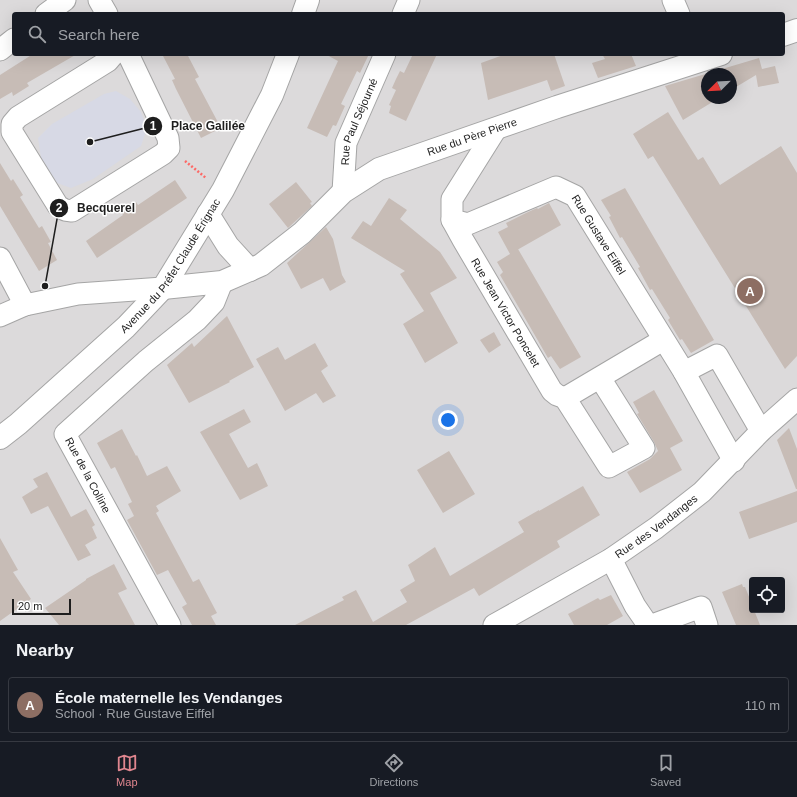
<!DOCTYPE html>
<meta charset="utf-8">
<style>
body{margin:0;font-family:Arial,sans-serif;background:#242831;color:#f1f3f6}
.controls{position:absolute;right:12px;bottom:12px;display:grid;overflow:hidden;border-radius:4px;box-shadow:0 4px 16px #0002}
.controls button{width:36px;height:36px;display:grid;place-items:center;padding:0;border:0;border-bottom:1px solid #363941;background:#171b24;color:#f1f3f6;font:20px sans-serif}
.compass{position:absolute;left:701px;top:68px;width:36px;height:36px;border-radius:50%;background:#171b24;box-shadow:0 4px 16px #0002;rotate:246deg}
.scale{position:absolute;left:12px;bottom:10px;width:59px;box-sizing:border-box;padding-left:4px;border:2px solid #1e1e1e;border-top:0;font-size:11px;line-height:14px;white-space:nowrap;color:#1e1e1e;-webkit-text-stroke:3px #fff;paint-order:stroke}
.you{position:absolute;left:448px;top:420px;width:14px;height:14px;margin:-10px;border:3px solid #fff;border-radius:50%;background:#1a73e8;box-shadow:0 0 0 6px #1a73e833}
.badge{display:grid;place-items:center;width:26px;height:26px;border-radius:50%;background:#e0868f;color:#fff;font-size:13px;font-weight:700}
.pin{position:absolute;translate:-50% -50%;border:2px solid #fff;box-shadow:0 1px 4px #0006}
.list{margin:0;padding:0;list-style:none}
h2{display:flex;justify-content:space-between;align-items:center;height:52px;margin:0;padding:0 16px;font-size:17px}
h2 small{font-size:13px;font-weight:400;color:#9ea1a6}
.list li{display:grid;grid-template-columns:26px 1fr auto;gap:12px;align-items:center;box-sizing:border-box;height:56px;margin:0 8px 8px;padding:0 8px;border:1px solid #363941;border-radius:4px}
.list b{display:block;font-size:15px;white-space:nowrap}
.list p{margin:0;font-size:13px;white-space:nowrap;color:#9ea1a6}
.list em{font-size:13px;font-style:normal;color:#9ea1a6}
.icon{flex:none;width:22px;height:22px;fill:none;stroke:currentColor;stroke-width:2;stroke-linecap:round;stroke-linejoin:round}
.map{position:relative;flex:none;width:797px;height:625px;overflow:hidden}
.search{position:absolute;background:#171b24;box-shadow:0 4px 16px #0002;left:12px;right:12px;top:12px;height:44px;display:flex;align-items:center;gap:10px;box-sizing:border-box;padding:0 14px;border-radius:4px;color:#9ea1a6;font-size:15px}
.sheet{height:116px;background:#171b24}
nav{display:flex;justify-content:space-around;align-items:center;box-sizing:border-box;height:56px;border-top:1px solid #363941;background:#171b24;font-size:11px;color:#9ea1a6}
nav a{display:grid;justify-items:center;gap:2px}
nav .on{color:#e0868f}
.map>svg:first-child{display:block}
.residential{fill:#dcdadb;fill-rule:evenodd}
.plaza{fill:#d7d9e5}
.building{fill:#c7bcb6}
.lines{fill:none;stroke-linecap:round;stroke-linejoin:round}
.minor-casing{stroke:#a5a5a5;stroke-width:23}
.tertiary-casing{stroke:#a5a5a5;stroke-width:24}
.path{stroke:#fd6966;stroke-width:2.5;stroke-dasharray:2 2;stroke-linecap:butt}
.minor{stroke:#fff;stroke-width:21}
.tertiary{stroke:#fff;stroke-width:22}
.labels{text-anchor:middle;stroke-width:3;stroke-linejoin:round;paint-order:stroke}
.street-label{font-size:11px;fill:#1e1e1e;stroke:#fff}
.leader{fill:none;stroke:#1e1e1e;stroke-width:1.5}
.callout-dot{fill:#1e1e1e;stroke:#fff;stroke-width:1.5}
.mark-label{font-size:12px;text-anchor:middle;font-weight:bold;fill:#fff}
.callout-label{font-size:12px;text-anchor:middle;font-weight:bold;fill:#1e1e1e;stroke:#fff;stroke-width:3;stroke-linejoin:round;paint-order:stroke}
</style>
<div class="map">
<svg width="797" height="625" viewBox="0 0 797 625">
<rect width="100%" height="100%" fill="#efeae3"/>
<path class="residential" d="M0,0H797V625H0ZM14,14H783V54H14ZM707,74H731V98H707ZM752,580H782V610H752Z"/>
<path class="plaza" d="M116,91L130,99L141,112L147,128L141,146L93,179L71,188L57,183L41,158L38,138L52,124L104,94Z"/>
<path class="building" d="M33,54H77L27,83L29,86L13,96L12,92L0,99V75Z
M162,54H187L199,77L195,79L221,128L201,138L176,89L172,80L175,79Z
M325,54H369L360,73L357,71L341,104L345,106L336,126L333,125L327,137L307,128L338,61Z
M413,54H437L406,121L389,113L391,106L389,105L396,90L392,88L396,79L400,71L404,73Z
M506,54H554L565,86L551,91L547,80L488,100L481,63Z
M602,54H631L636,66L598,78L592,63L605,59Z
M759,58L762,69L775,66L779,83L758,87L756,75L731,90V74H707V98H719L683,120L665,86Z
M668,112L698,160L703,157L720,185L781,146L797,173V356L785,369L653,156L648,159L633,134Z
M0,163L11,181L13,179L23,195L20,197L39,228L42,226L51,242L48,243L57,260L39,271L0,206Z
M175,180L187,198L97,258L86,241L123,215L121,212L136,202L138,205Z
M296,182L312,202L310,203L312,206L288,228L269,204Z
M625,188L714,340L691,353L682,339L680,340L668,320L670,318L652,289L650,290L638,268L640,267L622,237L620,238L609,217L611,216L601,200Z
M389,198L407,210L400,219L440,252L457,278L430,293L458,343L425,363L403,324L424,311L400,274L405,271L351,238L363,221L371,226Z
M549,203L561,225L510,254L498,232L508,227L506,223L526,213L537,208L538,209Z
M326,227L333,239L342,275L346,282L330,291L323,278L301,289L287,263Z
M518,249L581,357L560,369L551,356L548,358L500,275L503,272L497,262Z
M227,316L254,367L229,381L230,382L189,403L167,365L192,343L194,347Z
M494,332L501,345L489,353L480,340Z
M315,343L328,366L321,371L336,396L323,403L316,393L285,411L256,359L278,347L285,360Z
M654,390L683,441L670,448L682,470L640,493L627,472L650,459L658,451L654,442L637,414L639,413L633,402Z
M244,409L251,422L229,434L248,468L257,463L268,486L240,500L200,432Z
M789,428L797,449V489H796L777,440Z
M122,429L136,456L137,455L147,476L167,466L181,491L156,506L159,511L156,513L193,582L199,579L217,613L211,616L216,625H192L182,607L187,604L168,570L157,575L127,520L134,516L128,504L132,502L115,467L111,469L97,443Z
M449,451L475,494L443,513L417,470Z
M47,472L71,517L86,509L95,525L92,527L97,538L85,545L91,555L78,561L48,506L31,514L22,497L38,487L33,479Z
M583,486L600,515L557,541L560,547L479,596L474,588L406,625H295L344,600L342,597L356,590L373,622L407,602L400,590L415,581L408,565L435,547L450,576L524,532L518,522L539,510V511Z
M797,491V522L749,539L739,512Z
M0,538L18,570L13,572L31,599L0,621Z
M114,564L127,589L118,593L135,625H59L45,608L86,580V579Z
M742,584L743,587H745L752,604V610H754L760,625H736L722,592Z
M611,595L623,616L607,625H574L568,614L598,598L600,600Z"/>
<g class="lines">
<defs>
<g id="minor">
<path d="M99,0L107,14"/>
<path d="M673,0L679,14"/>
<path d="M46,14L65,0"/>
<path d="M403,14L409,0"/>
<path d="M0,50L14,39"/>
<path d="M114,54L108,61L18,117L12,124V132L58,206L65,210L72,211L163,154L169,148L168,138L128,54"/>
<path id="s1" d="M496,129L452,199V220L468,224L556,187L575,196L684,372L734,461"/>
<path id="s2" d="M343,192L346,143L385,54"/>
<path id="s3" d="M452,220L463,240L552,391L557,395L565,398L609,467L644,448L600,378"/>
<path d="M0,258L25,305"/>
<path d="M0,316L25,305L78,294L163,288"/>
<path d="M684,372L717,355L761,431"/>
<path d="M565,398L663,340"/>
<path d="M611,559L635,606L648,625"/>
<path d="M170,625L65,434L146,361L197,320L214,302L222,282"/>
<path id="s4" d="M494,625L611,559L656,528L702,492L761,431L797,399"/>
<path d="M652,625L701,607L707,625"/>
</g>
<g id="tertiary">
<path d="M303,14L308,0"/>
<path d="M783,35L797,30"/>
<path d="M208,214L228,246L250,270"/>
<path id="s5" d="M163,288L222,282L261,265L302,233L343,192L379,169L557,107L721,54"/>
<path id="s6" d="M0,438L18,424L126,327L163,288L223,190L272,95L288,54"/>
</g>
</defs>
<use href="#minor" class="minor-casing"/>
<use href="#tertiary" class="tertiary-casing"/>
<path class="path" d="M185,161L206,178"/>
<use href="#minor" class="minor"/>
<use href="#tertiary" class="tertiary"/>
</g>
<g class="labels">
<g class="street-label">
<text dy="4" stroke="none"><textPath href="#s2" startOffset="73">Rue Paul Séjourné</textPath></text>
<text dy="4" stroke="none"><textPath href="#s5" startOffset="353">Rue du Père Pierre</textPath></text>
<text dy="4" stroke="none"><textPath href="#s1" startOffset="282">Rue Gustave Eiffel</textPath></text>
<text dy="4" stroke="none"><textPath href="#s6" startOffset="244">Avenue du Préfet Claude Érignac</textPath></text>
<text dy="4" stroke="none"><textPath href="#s3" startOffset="107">Rue Jean Victor Poncelet</textPath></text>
<text transform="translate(88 475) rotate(62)" y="4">Rue de la Colline</text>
<text dy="4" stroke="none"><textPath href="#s4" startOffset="190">Rue des Vendanges</textPath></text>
</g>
</g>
<path class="leader" d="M90 142L153 126M45 286L59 208"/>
<g class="callout-dot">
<circle cx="90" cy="142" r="4"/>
<circle cx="45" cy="286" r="4"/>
<circle cx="153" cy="126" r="10"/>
<circle cx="59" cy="208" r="10"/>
</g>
<g class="mark-label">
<text x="153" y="130">1</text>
<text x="59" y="212">2</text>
</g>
<g class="callout-label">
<text x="208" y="130">Place Galilée</text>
<text x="106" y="212">Becquerel</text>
</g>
</svg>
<div class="controls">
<button><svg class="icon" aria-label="locate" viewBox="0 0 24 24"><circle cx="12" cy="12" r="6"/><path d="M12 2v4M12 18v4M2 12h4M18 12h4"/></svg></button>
</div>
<svg class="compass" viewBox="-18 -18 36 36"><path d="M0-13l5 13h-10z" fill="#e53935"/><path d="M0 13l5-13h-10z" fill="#9ea1a6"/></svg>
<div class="scale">20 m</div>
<div class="you"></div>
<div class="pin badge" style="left:750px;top:291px;background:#8d6e63">A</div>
<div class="search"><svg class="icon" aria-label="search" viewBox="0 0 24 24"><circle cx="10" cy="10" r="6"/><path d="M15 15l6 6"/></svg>Search here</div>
</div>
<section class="sheet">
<h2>Nearby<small></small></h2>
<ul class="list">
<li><span class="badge" style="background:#8d6e63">A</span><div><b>École maternelle les Vendanges</b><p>School · Rue Gustave Eiffel</p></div><em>110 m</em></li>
</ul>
</section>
<nav>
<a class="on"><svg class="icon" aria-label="map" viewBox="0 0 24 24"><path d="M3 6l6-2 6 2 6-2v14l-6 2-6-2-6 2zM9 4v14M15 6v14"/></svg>Map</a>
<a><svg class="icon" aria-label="directions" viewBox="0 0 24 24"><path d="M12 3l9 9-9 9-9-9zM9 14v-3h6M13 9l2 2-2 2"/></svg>Directions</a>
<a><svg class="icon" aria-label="saved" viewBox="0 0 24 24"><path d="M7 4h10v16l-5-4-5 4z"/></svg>Saved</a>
</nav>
